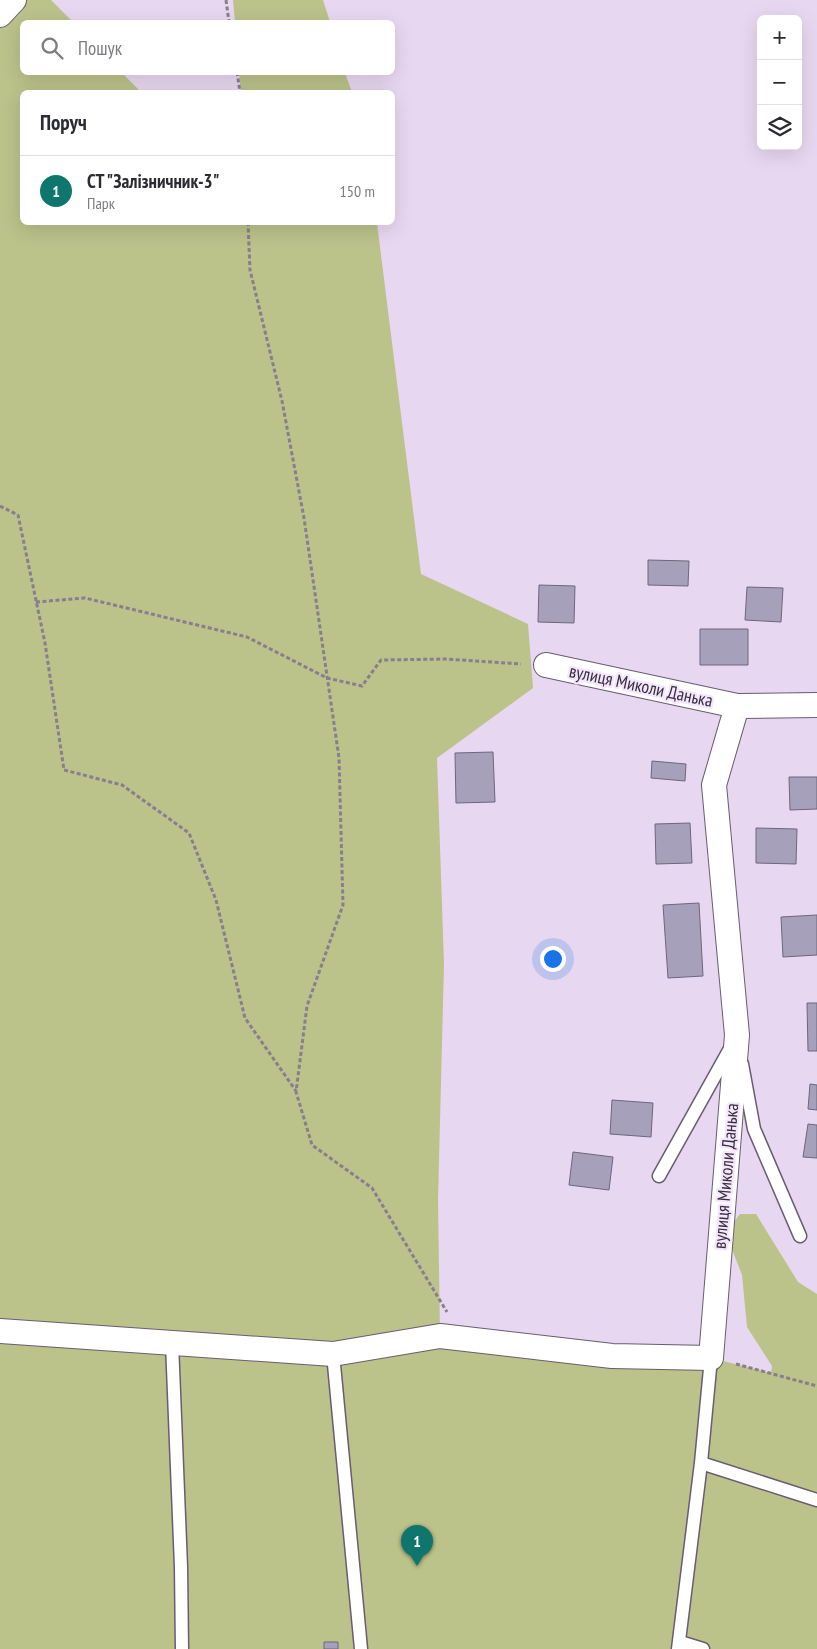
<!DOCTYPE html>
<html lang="uk">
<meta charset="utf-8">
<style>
body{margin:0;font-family:"PT Sans Narrow",sans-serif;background:#f2f2f3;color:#2b2b33}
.controls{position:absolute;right:15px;top:15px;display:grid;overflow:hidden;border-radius:8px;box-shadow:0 5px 20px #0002}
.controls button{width:45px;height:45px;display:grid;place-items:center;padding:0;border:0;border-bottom:1px solid #e1e1e2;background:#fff;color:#2b2b33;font:25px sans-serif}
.you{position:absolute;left:552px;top:958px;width:18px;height:18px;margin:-12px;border:4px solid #fff;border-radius:50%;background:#1a73e8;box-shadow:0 0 0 8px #1a73e833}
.badge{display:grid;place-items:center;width:32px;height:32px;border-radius:50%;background:#0f766e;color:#fff;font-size:16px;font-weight:700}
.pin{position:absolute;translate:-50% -41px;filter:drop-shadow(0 1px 2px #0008)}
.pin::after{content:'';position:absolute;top:26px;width:18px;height:15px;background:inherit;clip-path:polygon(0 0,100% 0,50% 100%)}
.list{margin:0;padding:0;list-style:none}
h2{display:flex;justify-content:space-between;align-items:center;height:65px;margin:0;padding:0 20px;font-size:21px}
h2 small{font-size:16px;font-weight:400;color:#7c7c81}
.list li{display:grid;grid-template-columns:32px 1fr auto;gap:15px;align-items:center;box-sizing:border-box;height:70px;padding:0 20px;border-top:1px solid #e1e1e2}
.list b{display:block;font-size:19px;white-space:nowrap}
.list p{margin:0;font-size:16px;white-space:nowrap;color:#7c7c81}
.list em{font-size:16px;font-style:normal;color:#7c7c81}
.icon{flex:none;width:28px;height:28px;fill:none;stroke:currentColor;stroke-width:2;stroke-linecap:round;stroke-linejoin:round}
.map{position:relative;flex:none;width:817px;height:1649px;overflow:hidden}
.search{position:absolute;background:#fff;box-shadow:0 5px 20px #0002;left:20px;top:20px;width:375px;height:55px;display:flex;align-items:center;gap:12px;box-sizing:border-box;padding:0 18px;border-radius:8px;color:#7c7c81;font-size:19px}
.panel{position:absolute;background:#fff;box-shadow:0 5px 20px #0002;left:20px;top:90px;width:375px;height:135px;border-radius:8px}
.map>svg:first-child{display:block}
.green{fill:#bbc28a}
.building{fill:#a7a0ba;stroke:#6c667e}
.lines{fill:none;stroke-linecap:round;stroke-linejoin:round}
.service-casing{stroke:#6a5c72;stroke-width:15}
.minor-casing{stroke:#6a5c72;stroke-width:26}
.path{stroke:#897e8f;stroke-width:3;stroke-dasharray:4 2.5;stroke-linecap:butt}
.service{stroke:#fff;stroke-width:12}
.minor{stroke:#fff;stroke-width:24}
.labels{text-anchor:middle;stroke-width:4.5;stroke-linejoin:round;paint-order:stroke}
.street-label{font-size:18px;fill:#352f39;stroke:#f5e5fe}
</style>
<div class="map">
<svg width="817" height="1649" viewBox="0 0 817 1649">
<rect width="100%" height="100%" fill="#e8d7f0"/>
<path class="green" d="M0,0H51L73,22H22V72L122,73L141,92H22V222L377,223L421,574L528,624L533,688L437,758L444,964L438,1200L440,1335L711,1358L771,1373L772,1366L747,1327L742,1275L730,1244V1227L740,1214H756L798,1282L817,1294V1649H0Z
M233,0H323L330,22H235Z
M239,73H345L352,92H241Z"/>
<path class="building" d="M648,560L689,561L688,586L648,585Z
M539,585L575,586L574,623L538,622Z
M747,587L783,588L781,622L745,620Z
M700,629H748V665H700Z
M493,752L495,802L456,803L455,753Z
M652,761L686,764L685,781L651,778Z
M789,777H817V809L790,810Z
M690,823L692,863L656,864L655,824Z
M756,828L797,829L796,864L756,863Z
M699,903L703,976L668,978L663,905Z
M817,915V955L783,957L781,917Z
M807,1003H817V1051H808Z
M810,1084L817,1085V1110L808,1109Z
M612,1100L653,1103L651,1137L610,1134Z
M808,1124L817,1125V1158L803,1157Z
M573,1152L613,1157L609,1190L569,1185Z
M324,1642H338V1649H324Z"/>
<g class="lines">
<defs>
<path id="service" d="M742,1064L754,1129L800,1236
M659,1176L731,1047
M172,1343L181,1567L182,1649
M333,1354L361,1649
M701,1463L817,1500
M680,1642L703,1649
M678,1649L701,1463L711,1358"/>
<path id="minor" d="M0,15L14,0
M546,665L737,706L817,705
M0,1331L333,1354L440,1336L612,1356L711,1358L737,1035L714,785L737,706"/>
</defs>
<use href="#service" class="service-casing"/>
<use href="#minor" class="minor-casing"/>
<path class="path" d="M226,0L229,22
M237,72L240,92
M248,222L250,270L282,401L304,518L339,758L343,905L307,1006L296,1092L312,1145L372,1188L447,1312
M0,506L18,515L45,643L64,770L122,785L189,833L216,900L245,1018L296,1091
M36,602L85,598L247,637L327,678L362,686L381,660L446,659L521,664
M736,1364L817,1386"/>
<use href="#service" class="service"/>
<use href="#minor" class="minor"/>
</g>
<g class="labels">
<g class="street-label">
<text transform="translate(641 686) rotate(12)" y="6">вулиця Миколи Данька</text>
<text transform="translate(726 1176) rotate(-85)" y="6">вулиця Миколи Данька</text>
</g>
</g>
</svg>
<div class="controls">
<button>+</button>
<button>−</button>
<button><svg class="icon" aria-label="layers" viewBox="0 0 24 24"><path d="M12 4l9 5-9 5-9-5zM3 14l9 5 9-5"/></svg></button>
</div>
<div class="you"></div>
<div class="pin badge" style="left:417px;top:1566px">1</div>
<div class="search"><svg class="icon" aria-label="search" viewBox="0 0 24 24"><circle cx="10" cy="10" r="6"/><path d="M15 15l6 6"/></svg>Пошук</div>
<section class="panel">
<h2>Поруч<small></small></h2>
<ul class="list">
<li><span class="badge">1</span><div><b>СТ &quot;Залізничник-3&quot;</b><p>Парк</p></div><em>150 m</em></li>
</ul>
</section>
</div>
